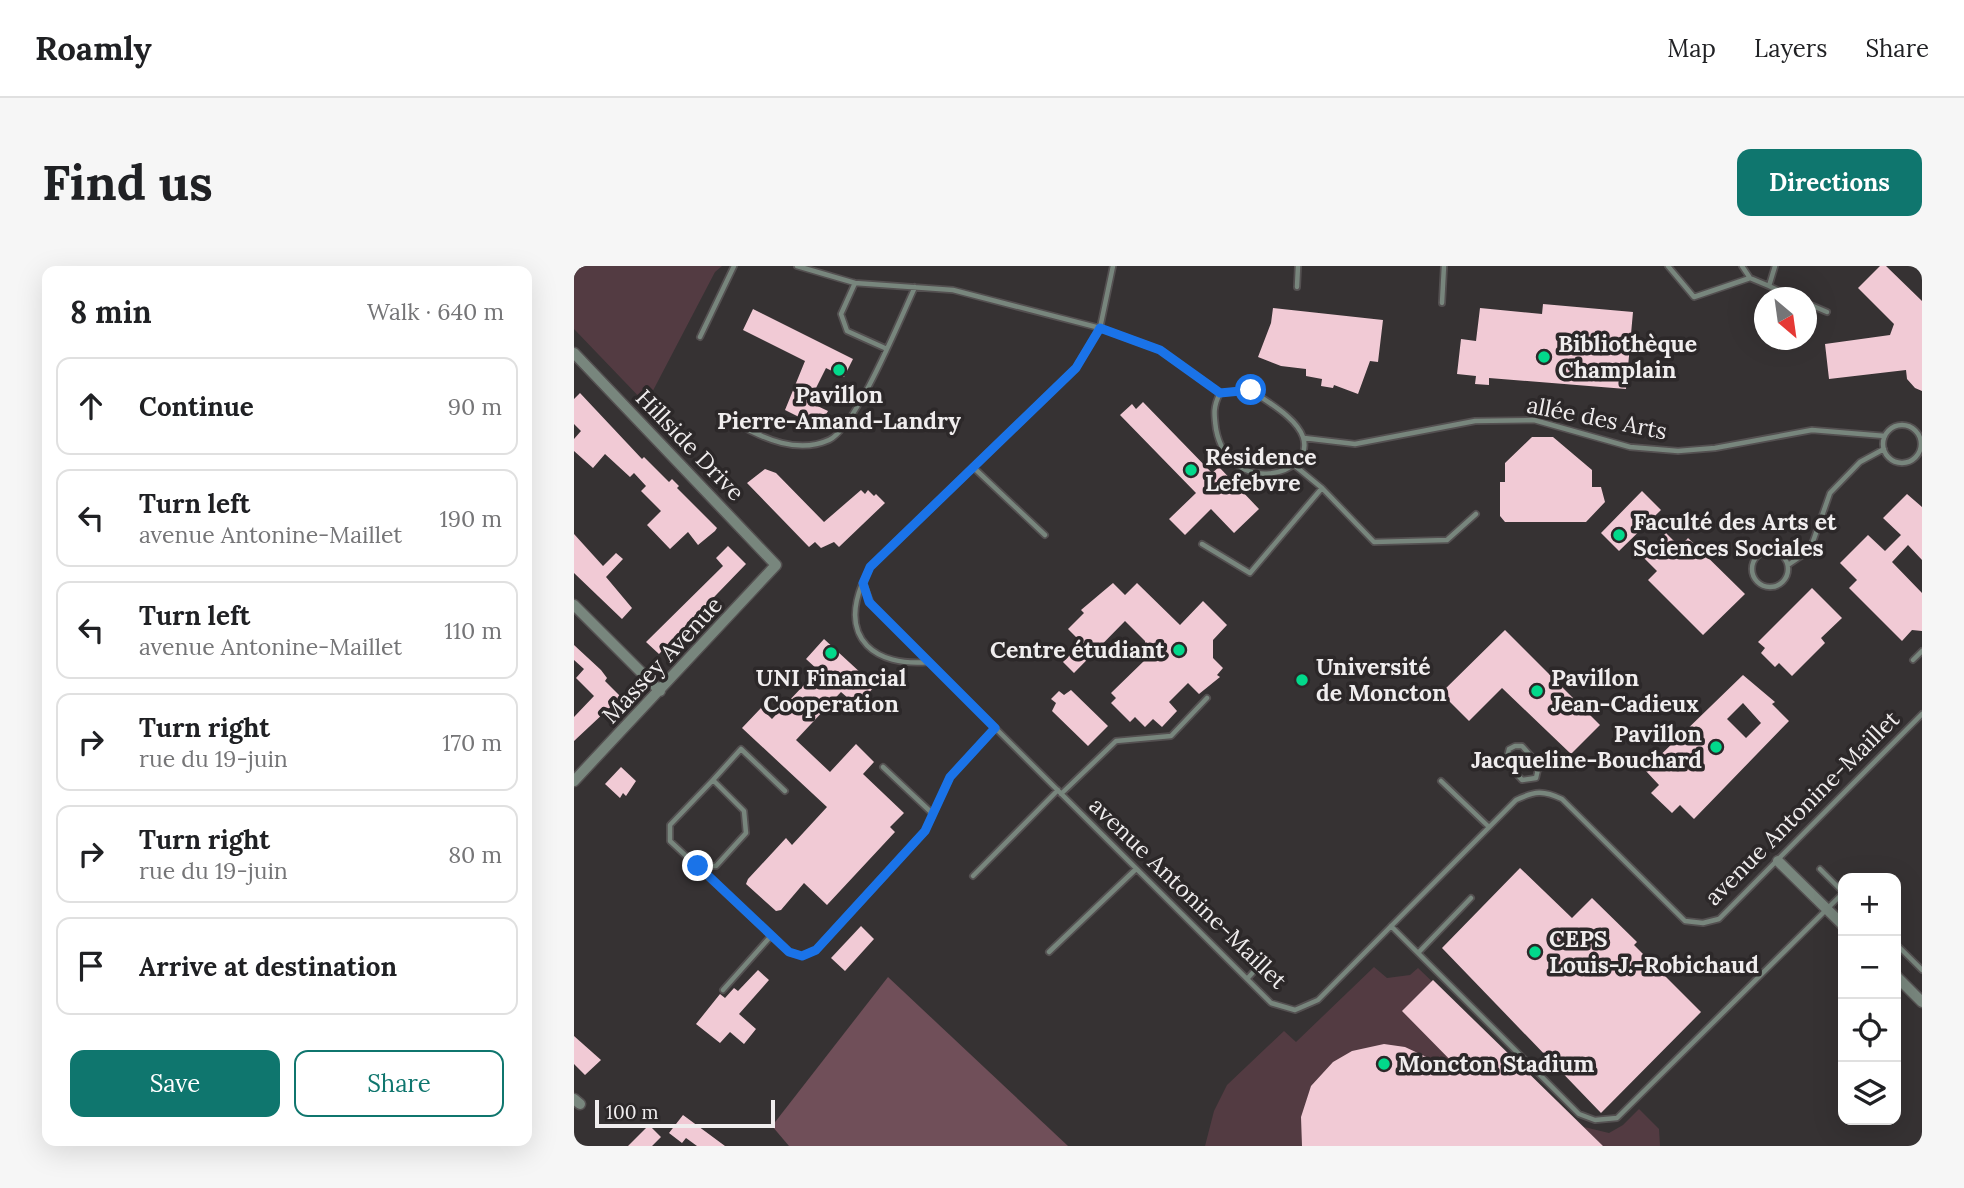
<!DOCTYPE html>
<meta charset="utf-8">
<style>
body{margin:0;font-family:Lora,serif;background:#f6f6f6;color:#202124}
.controls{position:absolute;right:21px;bottom:21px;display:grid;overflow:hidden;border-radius:14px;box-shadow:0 7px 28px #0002}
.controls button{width:63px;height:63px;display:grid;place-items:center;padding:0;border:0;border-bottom:2px solid #e0e0e0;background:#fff;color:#202124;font:35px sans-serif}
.compass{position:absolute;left:1180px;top:21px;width:63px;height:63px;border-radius:50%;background:#fff;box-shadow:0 7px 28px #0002;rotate:151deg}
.scale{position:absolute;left:21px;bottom:18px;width:180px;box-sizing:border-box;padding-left:7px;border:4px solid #f0edee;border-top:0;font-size:19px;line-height:24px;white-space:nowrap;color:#f0edee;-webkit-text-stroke:5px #2c2829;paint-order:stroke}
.stop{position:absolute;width:21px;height:21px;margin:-16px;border:5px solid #1a73e8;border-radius:50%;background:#fff}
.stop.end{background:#1a73e8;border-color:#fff;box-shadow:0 2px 7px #0008}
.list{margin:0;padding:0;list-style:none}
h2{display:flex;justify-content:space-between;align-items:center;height:91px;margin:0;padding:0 28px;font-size:30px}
h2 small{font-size:23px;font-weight:400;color:#757577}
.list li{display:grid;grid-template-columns:46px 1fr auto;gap:21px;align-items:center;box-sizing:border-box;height:98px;margin:0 14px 14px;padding:0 14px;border:2px solid #e0e0e0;border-radius:14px}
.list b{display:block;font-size:26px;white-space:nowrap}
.list p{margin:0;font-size:23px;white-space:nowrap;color:#757577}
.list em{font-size:23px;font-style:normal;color:#757577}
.actions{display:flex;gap:14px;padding:21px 28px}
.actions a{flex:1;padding:16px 0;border:2px solid #0f766e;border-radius:14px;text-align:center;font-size:24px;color:#0f766e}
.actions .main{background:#0f766e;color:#fff}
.icon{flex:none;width:38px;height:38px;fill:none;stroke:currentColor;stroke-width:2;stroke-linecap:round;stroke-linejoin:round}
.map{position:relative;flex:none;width:1348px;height:880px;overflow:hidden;border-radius:14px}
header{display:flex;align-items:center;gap:42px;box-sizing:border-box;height:98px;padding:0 35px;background:#fff;border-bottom:2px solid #e0e0e0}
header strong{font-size:33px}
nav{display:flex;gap:38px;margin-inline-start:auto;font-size:24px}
.intro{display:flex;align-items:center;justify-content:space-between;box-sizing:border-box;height:168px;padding:0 42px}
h1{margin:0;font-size:49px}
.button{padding:18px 32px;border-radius:14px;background:#0f766e;color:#fff;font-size:24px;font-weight:700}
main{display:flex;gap:42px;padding:0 42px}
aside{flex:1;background:#fff;border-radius:14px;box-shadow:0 7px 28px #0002}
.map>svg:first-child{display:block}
.green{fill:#533b42}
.forest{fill:#704f59}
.building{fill:#f1cad5;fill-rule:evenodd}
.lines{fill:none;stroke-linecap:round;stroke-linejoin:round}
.lane-casing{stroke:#545051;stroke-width:8}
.street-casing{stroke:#545051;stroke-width:13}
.lane{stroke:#78867d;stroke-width:4.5}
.street{stroke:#78867d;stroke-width:10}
.route{stroke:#1a73e8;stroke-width:9}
.poi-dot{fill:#02d98b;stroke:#2c2829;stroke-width:2.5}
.labels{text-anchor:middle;stroke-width:7;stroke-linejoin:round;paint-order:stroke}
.poi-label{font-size:23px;font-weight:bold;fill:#f0edee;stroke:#2c2829;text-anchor:start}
.street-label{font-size:23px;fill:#f0edee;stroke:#2c2829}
</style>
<header>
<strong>Roamly</strong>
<nav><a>Map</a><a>Layers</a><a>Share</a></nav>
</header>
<div class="intro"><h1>Find us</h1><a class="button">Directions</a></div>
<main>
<aside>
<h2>8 min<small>Walk · 640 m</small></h2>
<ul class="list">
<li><svg class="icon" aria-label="ahead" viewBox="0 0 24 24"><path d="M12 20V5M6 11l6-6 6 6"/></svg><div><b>Continue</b></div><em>90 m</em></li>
<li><svg class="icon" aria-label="left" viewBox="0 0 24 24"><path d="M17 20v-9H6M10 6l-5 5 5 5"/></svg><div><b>Turn left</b><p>avenue Antonine-Maillet</p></div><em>190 m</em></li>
<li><svg class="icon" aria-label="left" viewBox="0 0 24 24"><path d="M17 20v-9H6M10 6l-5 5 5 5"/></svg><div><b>Turn left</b><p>avenue Antonine-Maillet</p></div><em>110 m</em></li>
<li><svg class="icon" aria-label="right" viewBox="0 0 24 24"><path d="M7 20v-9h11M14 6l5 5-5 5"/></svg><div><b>Turn right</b><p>rue du 19-juin</p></div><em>170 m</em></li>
<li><svg class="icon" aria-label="right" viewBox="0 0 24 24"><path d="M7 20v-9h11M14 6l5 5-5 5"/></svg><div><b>Turn right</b><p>rue du 19-juin</p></div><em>80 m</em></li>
<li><svg class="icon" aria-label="arrive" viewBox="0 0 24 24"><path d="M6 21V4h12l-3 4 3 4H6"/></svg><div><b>Arrive at destination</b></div></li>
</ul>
<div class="actions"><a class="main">Save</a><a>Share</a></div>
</aside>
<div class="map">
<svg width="1348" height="880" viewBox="0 0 1348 880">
<rect width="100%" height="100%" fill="#363233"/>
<path class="green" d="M0,0H148L141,6L72,138L0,63Z
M800,701L813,712L836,709L844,702L1010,861L1035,867L1049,859L1065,843L1085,863L1086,880H631L640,845L653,819L710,765L722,776Z"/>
<path class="forest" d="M314,711L494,880H215L198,860Z"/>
<path class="building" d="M1306,0H1312L1348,35V125L1341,122L1333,113L1332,104L1255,113L1251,78L1316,69L1320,58L1284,22Z
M969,38L1059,46L1052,123L915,112V119L901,118L902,110L883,108L887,73L902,75L906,42L968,48Z
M699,42L809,54L804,96L796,95L784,128L760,119L759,122L747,120L748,113L732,110V103L707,100L684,91L697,57Z
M179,43L279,93L270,111L252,102L235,136L254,145L245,161L211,144L231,95L169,64Z
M6,127L68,193L70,191L95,216L98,213L105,220L103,222L143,262L141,265L124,279L114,266L96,283L73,259L87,245L67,225L72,220L60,207L56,211L31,188L19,202L0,185V173L7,165L0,158V133Z
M569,136L638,207L645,201L685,243L660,267L637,243L611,269L595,253L622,227L546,149L558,138L562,143Z
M958,171H979L1018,204V221H1027L1031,236L1012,256H931L926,250V216H931V197Z
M191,203L202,207L250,256L287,224L291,228L294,224L300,230L302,228L311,237L265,281L260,276L247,282L241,276L235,281L173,217Z
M1068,225L1087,244L1045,285L1027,267Z
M1333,228L1348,241V294L1334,279L1318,296L1348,327V365L1338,364L1328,375L1275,322L1283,314L1266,297L1294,269L1311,285L1327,269L1309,252Z
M1092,267L1106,281L1114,272L1171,328L1129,369L1074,314L1083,305L1069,291Z
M0,268L29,300L42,287L49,293L32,311L58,342L48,353L0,307Z
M154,280L172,298L85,388L72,376L149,300L142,292Z
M539,317L551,329L563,317L606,359L629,335L653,359L639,374V392L649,402L643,409L646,411L625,428L614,417L595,436L603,445L588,461L579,453L571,461L561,451L556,456L537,437L542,432L537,427L572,393L571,375L551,355L500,407L489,396L508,377L494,363L510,347L507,344Z
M1238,322L1268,352L1247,372L1251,377L1218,410L1205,397L1201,401L1187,387L1191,382L1184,376Z
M931,364L1026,459L997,488L928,422L895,455L867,427Z
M250,373L301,420L283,440L267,426L222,474L256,506L282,478L300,496L289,508L330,547L316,561L321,566L253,639L230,617L207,644L202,645L172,618L174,613L212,572L218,579L253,541L168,462L187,442L198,453L244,404L232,393Z
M0,379L27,404L33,412L31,415L47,431L0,475V451L20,430L2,412L10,403L0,394Z
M1169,409L1201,436L1198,438L1215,455L1120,553L1106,539L1098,547L1077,527L1085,519L1071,504ZM1169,437L1187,457L1172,472L1153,453Z
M497,424L534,460L514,480L478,445L482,437L477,433L485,425L490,429Z
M47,501L62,515L52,530L49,527L46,532L31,518Z
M946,602L998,652L1018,632L1063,676L1060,679L1127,746L1027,847L868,682Z
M287,660L300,673L271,705L257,692Z
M184,704L195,714L165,748L182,763L170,778L156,766L146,777L122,758L146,728L151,732L160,722L164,725Z
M859,714L1029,880H728L727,851L737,820L759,796L778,785L810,778L831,781L891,809L828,745Z
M0,770L27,794L11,809L0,798Z
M109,849L151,880H123L112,872L108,877L95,867Z
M75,859L87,871L78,880H54Z"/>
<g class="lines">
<defs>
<path id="lane" d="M223,0L281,17L379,24L526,62L586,84L646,127
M539,0L526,62L502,102L296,301L289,317L297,338L697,737L721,744L744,734L942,534C961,525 969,524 988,533L1111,655L1129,657L1145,653L1348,448
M1094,0L1120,31L1176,12
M1168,0L1176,12L1195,20
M1201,0L1195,20L1220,32
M281,17L267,48L273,65L313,83
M723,21L724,0
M868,37L870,0
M1232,37L1253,46
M126,71L160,0
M677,124C693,136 722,151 729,171C742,210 655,232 642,163C640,148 639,141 646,127Z
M164,158C190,173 224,188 255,174C282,162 327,51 341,21
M1309 178a19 19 0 1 1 38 0a19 19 0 1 1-38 0Z
M730,172L781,178L901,155L960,154L1056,181L1104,185L1141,182L1238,164L1311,170
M399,201L471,269
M748,222L800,276L873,274L902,248
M628,278L676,307L748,222L720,199
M1178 303a18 18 0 1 1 36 0a18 18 0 1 1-36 0Z
M1214,299L1236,284L1256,227L1286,196L1310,183
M288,318C266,373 301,401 355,396
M1339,394L1348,385
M941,480H948L965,499L962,512L948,514L932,496L935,483Z
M309,501L359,548
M139,514L167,483L211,525
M867,515L915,561
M487,528L542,475L597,470L633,432
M124,600H142L172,567L170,545L139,514L96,559V575L215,686L228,690L242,684L351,565L376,511L421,462
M1246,603L1269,626
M399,610L484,524
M817,660L1005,848L1021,854L1043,852L1269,627
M1322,678L1348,704
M475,686L562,603
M844,687L897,632
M673,713L692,692
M149,724L197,670"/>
<path id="street" d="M0,87L202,299L0,515
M0,339L86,425
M1204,595L1269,659
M1322,710L1348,736
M0,833L6,838"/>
</defs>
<use href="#lane" class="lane-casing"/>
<use href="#street" class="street-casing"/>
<use href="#lane" class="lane"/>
<use href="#street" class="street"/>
</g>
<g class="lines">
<path class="route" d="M124,600L215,686L228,690L242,684L351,565L376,511L421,462L295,336L289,317L296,301L502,102L526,62L586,84L646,127L677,124"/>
</g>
<g class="poi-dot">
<circle cx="970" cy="91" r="7"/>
<circle cx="265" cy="104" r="7"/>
<circle cx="617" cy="204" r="7"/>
<circle cx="1045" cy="269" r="7"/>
<circle cx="605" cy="384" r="7"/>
<circle cx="257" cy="387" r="7"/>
<circle cx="728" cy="414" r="7"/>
<circle cx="963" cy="425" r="7"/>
<circle cx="1142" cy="481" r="7"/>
<circle cx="961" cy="686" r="7"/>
<circle cx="810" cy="798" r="7"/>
</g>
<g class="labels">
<g class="poi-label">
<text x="984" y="86">Bibliothèque<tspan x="984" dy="26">Champlain</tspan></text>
<text x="265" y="137" text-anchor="middle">Pavillon<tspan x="265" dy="26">Pierre-Amand-Landry</tspan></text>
<text x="631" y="199">Résidence<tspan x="631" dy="26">Lefebvre</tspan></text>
<text x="1059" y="264">Faculté des Arts et<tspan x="1059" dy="26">Sciences Sociales</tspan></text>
<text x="591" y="392" text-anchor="end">Centre étudiant</text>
<text x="742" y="409">Université<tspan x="742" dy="26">de Moncton</tspan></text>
<text x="257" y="420" text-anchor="middle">UNI Financial<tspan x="257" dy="26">Cooperation</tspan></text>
<text x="977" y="420">Pavillon<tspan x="977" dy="26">Jean-Cadieux</tspan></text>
<text x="1128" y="476" text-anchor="end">Pavillon<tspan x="1128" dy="26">Jacqueline-Bouchard</tspan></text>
<text x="975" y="681">CEPS<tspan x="975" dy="26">Louis-J.-Robichaud</tspan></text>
<text x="824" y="806">Moncton Stadium</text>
</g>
<g class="street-label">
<text transform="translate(1023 152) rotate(11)" y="8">allée des Arts</text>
<text transform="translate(116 179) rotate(46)" y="8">Hillside Drive</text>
<text transform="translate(88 394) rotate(-47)" y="8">Massey Avenue</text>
<text transform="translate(1228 542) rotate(-45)" y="8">avenue Antonine-Maillet</text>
<text transform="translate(614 627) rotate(44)" y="8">avenue Antonine-Maillet</text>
</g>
</g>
</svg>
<div class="controls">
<button>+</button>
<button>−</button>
<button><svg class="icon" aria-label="locate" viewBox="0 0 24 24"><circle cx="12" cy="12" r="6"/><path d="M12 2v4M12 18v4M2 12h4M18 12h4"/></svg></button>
<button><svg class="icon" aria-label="layers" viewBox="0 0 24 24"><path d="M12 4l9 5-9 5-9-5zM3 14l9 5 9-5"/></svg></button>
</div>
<svg class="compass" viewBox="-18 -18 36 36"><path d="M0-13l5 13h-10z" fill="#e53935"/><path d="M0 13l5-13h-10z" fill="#757577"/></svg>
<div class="scale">100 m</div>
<div class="stop" style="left:677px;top:124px"></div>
<div class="stop end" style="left:124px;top:600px"></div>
</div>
</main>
